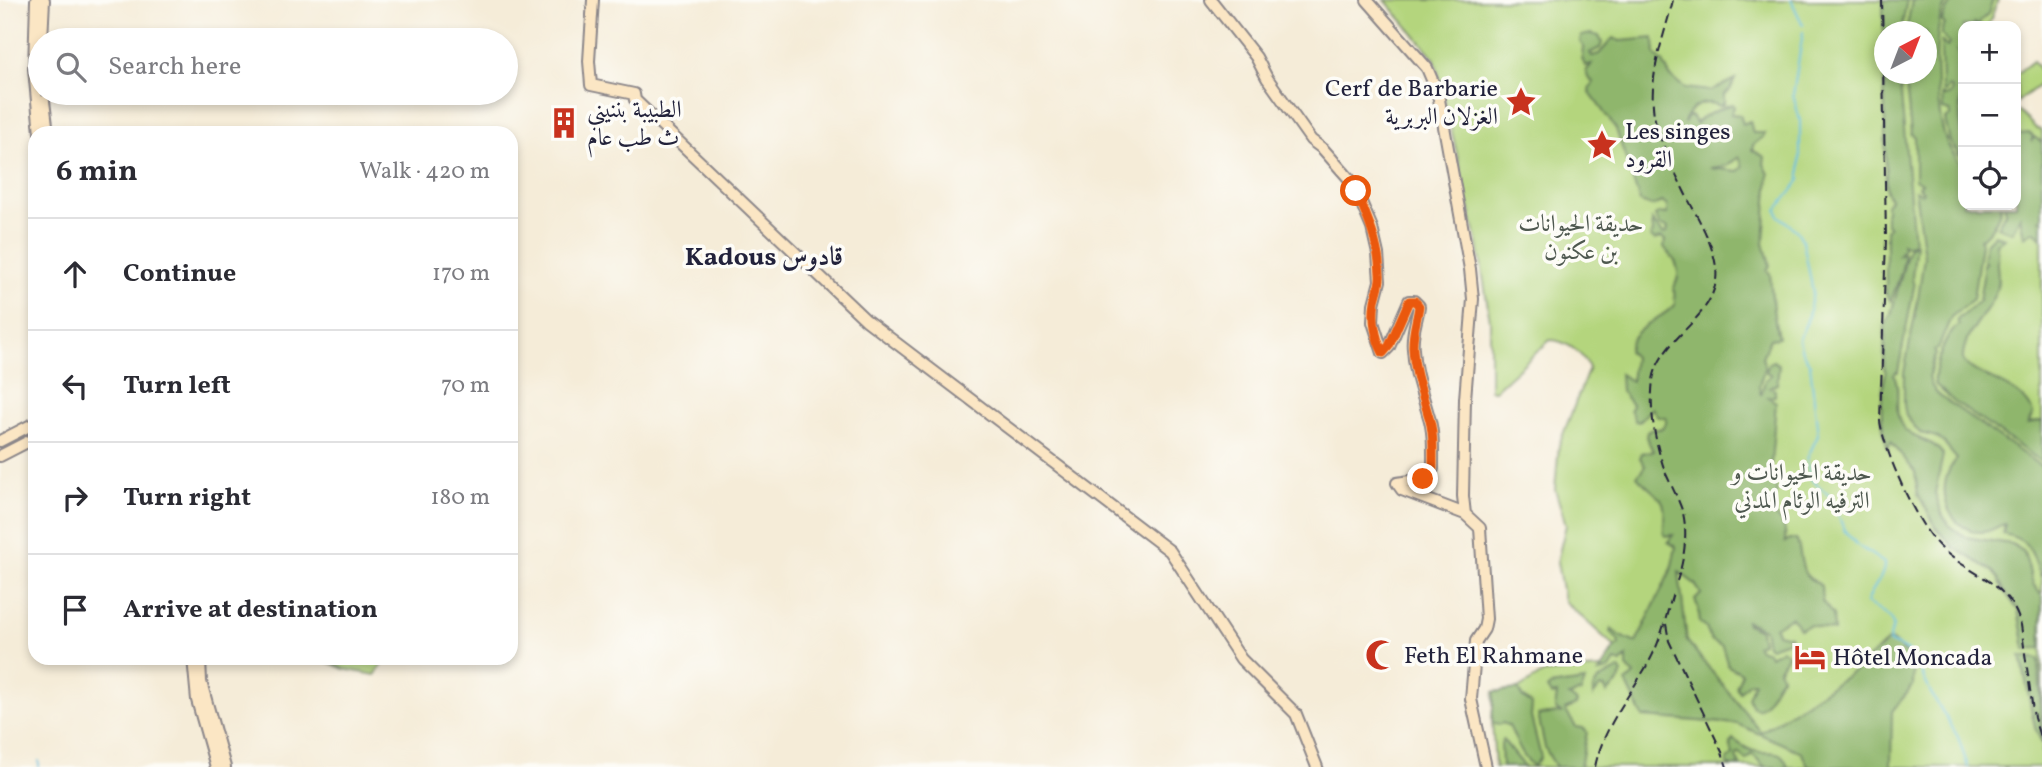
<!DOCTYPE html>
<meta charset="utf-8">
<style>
body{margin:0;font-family:Vollkorn,Amiri,serif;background:#f2f2f3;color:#2b2b33}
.controls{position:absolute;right:21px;top:21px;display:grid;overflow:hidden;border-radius:14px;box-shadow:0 4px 10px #0003}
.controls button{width:63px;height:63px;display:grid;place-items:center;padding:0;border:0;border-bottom:2px solid #e1e1e2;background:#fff;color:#2b2b33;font:35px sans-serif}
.compass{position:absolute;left:1874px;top:21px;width:63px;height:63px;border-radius:50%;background:#fff;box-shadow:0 4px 10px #0003;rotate:42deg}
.stop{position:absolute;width:21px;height:21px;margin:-16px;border:5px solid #ea580c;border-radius:50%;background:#fff}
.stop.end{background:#ea580c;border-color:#fff;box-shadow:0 2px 7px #0008}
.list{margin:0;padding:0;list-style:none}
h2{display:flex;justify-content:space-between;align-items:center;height:91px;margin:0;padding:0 28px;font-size:30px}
h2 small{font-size:23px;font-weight:400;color:#7c7c81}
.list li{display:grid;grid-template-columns:46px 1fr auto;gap:21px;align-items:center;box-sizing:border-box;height:112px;padding:0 28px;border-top:2px solid #e1e1e2}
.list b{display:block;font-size:26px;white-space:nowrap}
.list em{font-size:23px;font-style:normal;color:#7c7c81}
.icon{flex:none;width:38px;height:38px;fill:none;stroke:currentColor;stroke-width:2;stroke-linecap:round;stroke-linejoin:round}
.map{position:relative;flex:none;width:2042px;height:767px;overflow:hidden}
.search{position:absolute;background:#fff;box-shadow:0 4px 10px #0003;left:28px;top:28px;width:490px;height:77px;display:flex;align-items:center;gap:18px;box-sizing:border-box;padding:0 24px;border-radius:38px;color:#7c7c81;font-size:26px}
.panel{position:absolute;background:#fff;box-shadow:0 4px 10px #0003;left:28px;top:126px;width:490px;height:539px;border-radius:21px}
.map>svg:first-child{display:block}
.green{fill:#b4d57d;stroke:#6b7c5c;stroke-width:2;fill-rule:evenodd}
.forest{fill:#8fb66c;stroke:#586c54;stroke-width:2;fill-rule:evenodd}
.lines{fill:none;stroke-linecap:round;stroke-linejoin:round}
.stream{stroke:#5dbddb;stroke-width:2}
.secondary-casing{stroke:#8c878a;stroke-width:14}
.secondary{stroke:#fbe6c4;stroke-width:10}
.rail{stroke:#22223b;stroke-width:2;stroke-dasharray:10 5;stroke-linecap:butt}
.route{stroke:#ea580c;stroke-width:9}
.labels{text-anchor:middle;stroke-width:7;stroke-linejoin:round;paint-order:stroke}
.poi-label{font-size:24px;fill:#22223b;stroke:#fdfcf7;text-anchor:start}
.park-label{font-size:24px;fill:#4e584f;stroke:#fdfcf7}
.neighbourhood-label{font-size:26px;font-weight:bold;fill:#22223b;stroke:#fdfcf7}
</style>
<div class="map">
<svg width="2042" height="767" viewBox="0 0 2042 767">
<rect width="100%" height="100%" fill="#fdfcf7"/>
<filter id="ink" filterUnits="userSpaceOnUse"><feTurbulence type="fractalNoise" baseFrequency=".0143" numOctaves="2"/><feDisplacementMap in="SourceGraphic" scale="14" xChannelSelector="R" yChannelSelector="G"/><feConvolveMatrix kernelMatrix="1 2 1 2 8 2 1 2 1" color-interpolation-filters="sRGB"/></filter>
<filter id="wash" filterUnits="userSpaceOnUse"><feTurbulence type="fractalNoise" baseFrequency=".00686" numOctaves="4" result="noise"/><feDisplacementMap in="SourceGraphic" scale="28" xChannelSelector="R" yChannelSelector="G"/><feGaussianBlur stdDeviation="1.57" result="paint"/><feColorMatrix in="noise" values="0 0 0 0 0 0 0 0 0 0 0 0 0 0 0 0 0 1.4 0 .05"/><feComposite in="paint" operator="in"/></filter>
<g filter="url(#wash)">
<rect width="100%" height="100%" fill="#f5ecd8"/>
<path class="green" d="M1385,0H1998L1988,26H1963V205H2016V109L2037,129L2042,130V767H1495L1492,721L1494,692L1518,689L1544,673L1601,669L1615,647L1564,601L1557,562L1566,525L1555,489L1559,445L1589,368C1584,354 1566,340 1550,340L1495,390H1490V320L1478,245L1435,59ZM1884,32H1926V74H1884Z
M2033,61L2042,72V83L2017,102L2016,74Z
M319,658H380L384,663L375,675L344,669Z"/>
<path class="forest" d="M1883,0H1907L1901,31L1884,32V74H1892L1895,81L1900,83L1914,243L1906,246L1902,244L1903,248L1899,255L1904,253C1904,271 1896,285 1891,301L1886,294V230L1889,227L1886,224V205L1890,199L1886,191Z
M1912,0H1949C1930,18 1936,109 1944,134C1947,147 1955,156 1963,167V205H2001C2000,218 1990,232 1980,239L1981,244L1973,299L1951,317L1938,349L1934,350L1936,354C1930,370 1923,381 1940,396L2042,467V579C2031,555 2034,540 2003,534L2005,524C1995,526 1991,533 1980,532C1944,529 1934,482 1957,459C1939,440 1949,439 1920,433L1906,416L1904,405V373L1918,299L1924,256L1915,190L1922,194L1923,192L1918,186L1921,183L1915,179V138L1911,134L1905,74H1926V32L1906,31Z
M1955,0H1993L1988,14L1980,21L1979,26L1974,23V26H1963V52L1958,51L1963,57V89L1959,90L1961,92L1963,90V109L1962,96C1955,117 1968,137 1960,156L1950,142L1945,119L1950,116V112L1943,110L1942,94L1944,96L1950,95L1952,89L1948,87L1945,92L1942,90L1941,41L1947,47L1949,44L1942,35V29L1945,25L1942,21L1946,10Z
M1591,34L1599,36L1602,43L1600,48L1590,53L1592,56L1599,54L1613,38L1620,41L1654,38L1655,54L1663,62L1670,76L1685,88L1711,91L1735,79L1730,90L1724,94V104L1720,106C1704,98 1687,107 1684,124L1688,116L1693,117L1696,123C1699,118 1725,106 1733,104L1734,107L1731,114L1740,115L1743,124L1750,121L1753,133H1765L1763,137L1753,145L1752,150L1765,157L1764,164L1769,174L1764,243L1770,265L1767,271L1770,273L1773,309L1778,338L1770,339L1762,357L1765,367L1759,385L1761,395L1765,380L1771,375L1766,372L1769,363L1773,361L1779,365L1777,384L1770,387L1775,390V396L1768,397L1776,402L1771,465L1777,492L1773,498L1775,506L1771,511C1781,520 1787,526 1785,542L1790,539H1796C1802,551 1799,563 1806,575C1811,581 1816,581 1821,586L1822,601L1833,615L1834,631L1810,625L1800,629L1791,617L1775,627L1777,633L1790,636V640L1770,647L1767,645L1764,629L1746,621L1747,624L1760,630L1762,643L1756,645L1759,649L1768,652L1770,656L1781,650L1788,654L1778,670L1782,675L1765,704L1758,709L1752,706L1748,698L1754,682L1748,683L1740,692L1736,687L1742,673L1728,666L1722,646L1711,640L1706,628L1700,623L1698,607L1695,600L1701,594L1695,584L1679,572L1687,641L1761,732L1854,671L1890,639L1914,660L1913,686L1892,711L1891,767H1809L1801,752L1737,724L1643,717L1626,682L1634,675L1627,667V657L1621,663L1615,661L1610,669L1599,673L1615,647L1619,645L1618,640L1610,632L1611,629L1620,636L1636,643L1671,570L1676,547L1668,542L1673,535L1665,536C1661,525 1668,511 1662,501C1656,491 1644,486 1637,476L1645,466L1640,458L1642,453L1653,451L1646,437L1647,432L1652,429C1658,430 1663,429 1666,423V417H1658L1652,408L1639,422L1635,421L1630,410L1632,405L1621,391L1620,374L1631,381L1634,357L1628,351C1631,327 1660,320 1675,305L1674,288L1678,277V270L1675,261L1664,247L1665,240L1661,238L1655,240L1650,237L1653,232L1652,221L1663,234L1667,233L1668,228L1660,226L1655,216L1658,213L1667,214V206L1662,202L1652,206L1640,202L1616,129L1590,93L1589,89L1593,82L1588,78L1586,71L1592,64L1585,66L1582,58L1583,46L1580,42L1581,36ZM1739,157L1743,167L1738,171L1710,168L1726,166Z
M2016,132L2020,134L2029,133L2033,136L2031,142L2034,137L2042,142V216L2040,219L2042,218V239L2034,231L2024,237L2020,217L2012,232L1997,227L2005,213V205H2016Z
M1994,235L2004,238L1996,244C1998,250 1997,258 1997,265C1998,273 1999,280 1997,288C1990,314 1962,332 1963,360C1972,377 2027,386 2033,414L2028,424L2042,421V462L1953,401L1935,384C1933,369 1946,332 1959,325L1957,320L1979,301L1983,277V264L1986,263L1983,260L1986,243Z
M1916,244L1912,277L1914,287L1898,372H1896L1894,375C1902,391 1892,410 1902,426C1913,442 1934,438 1943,455L1935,493L1943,516L1948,524L1965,537L2012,544L2024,552L2033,584L2042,596L2041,648L2025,649L2018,610L2004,591L1998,578L1992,571L1953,547L1936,527L1918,494L1915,472L1891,442L1888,449C1880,425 1880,397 1886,372L1884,368L1885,324L1891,314L1909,246Z
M2021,656L2039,659L2042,743L2035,728Z
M1619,669L1622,673L1618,683L1607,693L1605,688L1600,687L1593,696C1591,680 1607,676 1619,669Z
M1585,681L1581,692L1569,696L1577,702L1576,705L1565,710L1576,727L1583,728L1587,732L1580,767H1556L1545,748L1538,715L1561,713L1555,709L1557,694L1551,695L1547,689L1550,686Z
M1518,689L1522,697L1532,704L1531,717L1541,757L1534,766C1521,758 1516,739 1509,726L1503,723L1498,725L1492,723L1494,692Z
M1733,739C1740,744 1746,749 1754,751C1771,755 1782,746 1788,767H1765L1752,754L1746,760L1739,753L1736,756L1741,767L1728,765L1727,760L1733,755L1730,744Z
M1503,740L1525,767H1502L1501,744Z"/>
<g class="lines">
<path class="stream" d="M1791,0L1803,25
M1803,32L1793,95L1800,120V180L1777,210L1779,216L1797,231L1803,241L1813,292L1807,321L1799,339L1802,352L1810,364L1818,435L1807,459L1810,478L1832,498L1844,530L1857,545L1884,563C1885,578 1870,589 1867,603L1890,618L1893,625L1889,642L1907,650L1915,659L1931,693L1958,737L1968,767
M39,767V761"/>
</g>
</g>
<g filter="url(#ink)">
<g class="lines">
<defs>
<path id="secondary" d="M36,0L34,69L40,133
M593,0L589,61L591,85L634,94L635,100L866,320L1170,551L1241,659L1296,714L1317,767
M1211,0L1256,57L1267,78L1311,140L1323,149L1353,183L1372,228L1378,254L1380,281L1374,304L1373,322L1383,353L1389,347L1409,301H1414L1419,306C1417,321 1411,333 1413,349C1414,372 1422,392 1428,414C1434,431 1433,450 1433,469L1423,479L1397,483L1402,490L1465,514L1480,528L1486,619L1484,629L1476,641L1471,699L1486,767
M1367,0L1427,68L1438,94L1470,269L1473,299L1465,399L1463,496L1465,514
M42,40L44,0
M44,101L48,133
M0,441L35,423
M0,456L35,438
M193,658L197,700L216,767
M200,658L201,682L225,767"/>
</defs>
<use href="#secondary" class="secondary-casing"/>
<use href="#secondary" class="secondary"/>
<path class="rail" d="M1673,0C1664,37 1648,76 1654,115C1659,140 1672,166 1683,189C1695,214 1712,239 1716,267C1722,317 1660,335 1653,380C1649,411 1655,444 1666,474C1672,487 1679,500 1683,513C1688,535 1684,560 1677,581
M1882,0L1886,239L1880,421C1884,451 1917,525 1939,546C1970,577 2007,578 2021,625L2034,718L2042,743
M1666,624L1669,641L1722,752L1727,767
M1595,767C1603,727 1630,696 1650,660C1661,640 1666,616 1673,593"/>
</g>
</g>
<g class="lines" filter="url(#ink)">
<path class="route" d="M1356,191C1368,218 1379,245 1380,274C1381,283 1377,292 1375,301C1372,318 1375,338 1383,353L1389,346L1409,301H1415L1419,306C1417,321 1412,333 1413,349C1414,372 1422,392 1428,414C1434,431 1433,450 1433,469L1423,479"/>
</g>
<defs>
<symbol id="sight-bare" viewBox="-9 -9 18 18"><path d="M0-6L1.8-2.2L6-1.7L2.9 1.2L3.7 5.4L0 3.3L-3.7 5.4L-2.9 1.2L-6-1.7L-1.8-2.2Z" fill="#c8321e" stroke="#fdfcf7" stroke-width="2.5" paint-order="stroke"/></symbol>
<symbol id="building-bare" viewBox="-9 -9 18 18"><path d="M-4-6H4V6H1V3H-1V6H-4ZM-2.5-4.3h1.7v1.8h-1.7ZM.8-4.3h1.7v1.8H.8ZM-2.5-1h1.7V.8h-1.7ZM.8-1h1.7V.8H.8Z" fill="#c8321e" stroke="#fdfcf7" stroke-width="2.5" paint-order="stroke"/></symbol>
<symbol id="mosque-bare" viewBox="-9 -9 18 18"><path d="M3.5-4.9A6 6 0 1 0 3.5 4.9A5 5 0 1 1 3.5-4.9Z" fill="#c8321e" stroke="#fdfcf7" stroke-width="2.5" paint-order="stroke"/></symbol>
<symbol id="hotel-bare" viewBox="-9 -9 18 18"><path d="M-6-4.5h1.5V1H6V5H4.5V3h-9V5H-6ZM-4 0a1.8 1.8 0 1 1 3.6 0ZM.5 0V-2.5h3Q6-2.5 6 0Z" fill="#c8321e" stroke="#fdfcf7" stroke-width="2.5" paint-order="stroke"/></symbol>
</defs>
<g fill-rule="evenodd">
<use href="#sight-bare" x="1499" y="80" width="44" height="44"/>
<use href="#building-bare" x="542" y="101" width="44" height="44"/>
<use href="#sight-bare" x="1580" y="123" width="44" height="44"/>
<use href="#mosque-bare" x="1359" y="633" width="44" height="44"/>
<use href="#hotel-bare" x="1788" y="635" width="44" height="44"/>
</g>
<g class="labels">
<g class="poi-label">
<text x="1498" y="96" text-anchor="end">Cerf de Barbarie<tspan x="1498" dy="28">الغزلان البربرية</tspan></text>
<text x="587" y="117">الطبيبة بننيني<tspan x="587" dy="28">ث طب عام</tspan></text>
<text x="1625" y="139">Les singes<tspan x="1625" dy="28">القرود</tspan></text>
<text x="1404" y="663">Feth El Rahmane</text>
<text x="1833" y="665">Hôtel Moncada</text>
</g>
<g class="park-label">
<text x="1581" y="231">حديقة الحيوانات<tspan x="1581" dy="28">بن عكنون</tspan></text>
<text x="1802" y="480">حديقة الحيوانات و<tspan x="1802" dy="28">الترفيه الوئام المدني</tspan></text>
</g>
<g class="neighbourhood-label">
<text x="764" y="265">Kadous قادوس</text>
</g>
</g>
</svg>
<div class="controls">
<button>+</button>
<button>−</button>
<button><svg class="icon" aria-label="locate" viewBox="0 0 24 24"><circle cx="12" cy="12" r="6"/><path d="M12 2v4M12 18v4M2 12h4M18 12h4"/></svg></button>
</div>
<svg class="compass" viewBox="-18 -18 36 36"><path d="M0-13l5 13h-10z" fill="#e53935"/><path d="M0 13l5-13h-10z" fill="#7c7c81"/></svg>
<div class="stop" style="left:1356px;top:191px"></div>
<div class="stop end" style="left:1423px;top:479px"></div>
<div class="search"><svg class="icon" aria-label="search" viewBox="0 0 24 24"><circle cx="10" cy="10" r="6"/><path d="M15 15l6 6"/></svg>Search here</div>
<section class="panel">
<h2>6 min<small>Walk · 420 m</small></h2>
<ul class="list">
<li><svg class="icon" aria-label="ahead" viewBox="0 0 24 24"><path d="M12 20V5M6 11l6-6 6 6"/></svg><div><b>Continue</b></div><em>170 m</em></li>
<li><svg class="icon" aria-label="left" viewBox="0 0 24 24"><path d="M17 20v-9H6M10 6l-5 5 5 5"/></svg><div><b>Turn left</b></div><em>70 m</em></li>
<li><svg class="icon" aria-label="right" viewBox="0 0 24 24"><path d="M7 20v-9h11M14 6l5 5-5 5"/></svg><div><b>Turn right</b></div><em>180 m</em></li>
<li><svg class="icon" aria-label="arrive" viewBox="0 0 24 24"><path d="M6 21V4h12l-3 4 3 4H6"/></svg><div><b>Arrive at destination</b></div></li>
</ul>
</section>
</div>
